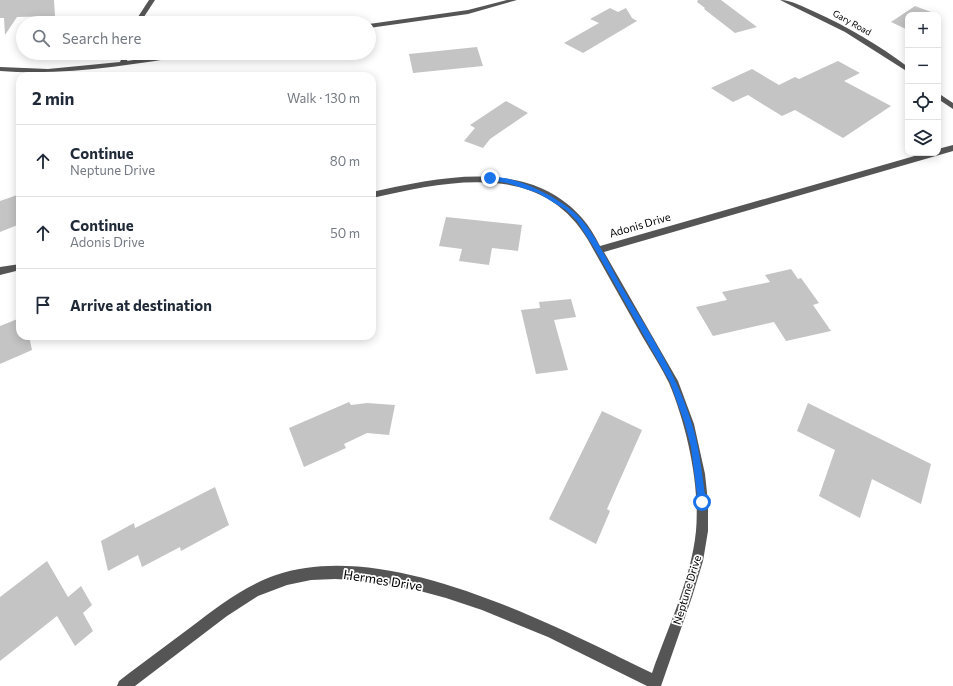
<!DOCTYPE html>
<meta charset="utf-8">
<style>
body{margin:0;font-family:Commissioner,sans-serif;background:#f2f2f3;color:#1f2937}
.controls{position:absolute;right:12px;top:12px;display:grid;overflow:hidden;border-radius:8px;box-shadow:0 2px 10px #0003}
.controls button{width:36px;height:36px;display:grid;place-items:center;padding:0;border:0;border-bottom:1px solid #e0e1e3;background:#fff;color:#1f2937;font:20px sans-serif}
.stop{position:absolute;width:12px;height:12px;margin:-9px;border:3px solid #1a73e8;border-radius:50%;background:#fff}
.stop.end{background:#1a73e8;border-color:#fff;box-shadow:0 1px 4px #0008}
.list{margin:0;padding:0;list-style:none}
h2{display:flex;justify-content:space-between;align-items:center;height:52px;margin:0;padding:0 16px;font-size:17px}
h2 small{font-size:13px;font-weight:400;color:#747a83}
.list li{display:grid;grid-template-columns:26px 1fr auto;gap:12px;align-items:center;box-sizing:border-box;height:72px;padding:0 16px;border-top:1px solid #e0e1e3}
.list b{display:block;font-size:15px;white-space:nowrap}
.list p{margin:0;font-size:13px;white-space:nowrap;color:#747a83}
.list em{font-size:13px;font-style:normal;color:#747a83}
.icon{flex:none;width:22px;height:22px;fill:none;stroke:currentColor;stroke-width:2;stroke-linecap:round;stroke-linejoin:round}
.map{position:relative;flex:none;width:953px;height:686px;overflow:hidden}
.search{position:absolute;background:#fff;box-shadow:0 2px 10px #0003;left:16px;top:16px;width:360px;height:44px;display:flex;align-items:center;gap:10px;box-sizing:border-box;padding:0 14px;border-radius:22px;color:#747a83;font-size:15px}
.panel{position:absolute;background:#fff;box-shadow:0 2px 10px #0003;left:16px;top:72px;width:360px;height:268px;border-radius:12px}
.map>svg:first-child{display:block}
.building{fill:#c4c4c4}
.lines{fill:none;stroke-linecap:round;stroke-linejoin:round}
.minor{fill:#555;fill-rule:evenodd}
.route{fill:#1a73e8}
.labels{text-anchor:middle;stroke-width:3.5;stroke-linejoin:round;paint-order:stroke}
.far-street-label{font-size:9px;fill:#000;stroke:#fff}
.street-label{font-size:11px;fill:#000;stroke:#fff}
.near-street-label{font-size:13px;fill:#000;stroke:#fff}
</style>
<div class="map">
<svg width="953" height="686" viewBox="0 0 953 686">
<rect width="100%" height="100%" fill="#fff"/>
<path class="building" d="M0,0H54L55,16L17,17L5,35L4,18H0Z
M698,0H721L757,27L735,33L704,9L705,8L697,2Z
M915,6L939,15H908V30L891,22Z
M610,8L618,12L626,8L632,18L637,21L583,53L564,43L599,23L590,19Z
M477,47L483,66L413,73L409,54Z
M838,61L860,73L844,81L891,106L843,138L795,110L782,116L748,95L733,102L711,88L752,69L779,85L795,77L799,79Z
M506,101L528,113L490,139L483,148L464,141L475,128L470,125Z
M20,194V224L0,232V201Z
M446,217L522,225L518,251L492,248L489,265L459,261L462,249L439,246Z
M791,269L798,279L801,278L819,303L813,305L831,331L786,341L774,322L713,336L696,307L727,300L722,292L770,282L765,275Z
M571,299L576,317L554,320L568,370L536,374L521,310L540,308L539,302Z
M20,318V336H29L32,350L0,364V326Z
M349,402L351,405L367,403L395,405L389,435L367,433L344,444L346,448L304,467L289,428Z
M808,403L931,464L921,504L872,479L860,518L819,496L835,450L797,431Z
M602,411L642,430L607,509L610,511L596,544L549,519Z
M215,487L229,525L181,551L180,547L142,567L138,555L108,571L101,541L134,523L135,528Z
M47,561L68,597L81,586L92,605L83,613L93,631L75,646L57,616L0,661V597Z"/>
<g class="lines">
<path class="minor" d="M149,0H155L140,23H134Z
M507,0H517L468,14L369,28V24L468,10Z
M780,0C792,0 803,7 815,12C848,27 879,45 908,67V72L845,32Z
M124,53H130L127,61L180,53H196L193,55C129,65 65,76 0,71V67L48,69L120,62Z
M938,93L953,103V109L938,99Z
M953,145V151L604,252L678,381L694,424L705,474L708,502V531L703,561L692,597L661,686H647L548,637L482,610L446,598L409,588L371,581L335,579L311,580L287,585L258,596L227,616L135,686H117L119,681L128,674C149,658 170,643 191,627C217,607 244,586 276,575C388,537 552,625 652,673C668,627 691,580 696,531C700,485 687,426 669,383C661,367 651,351 642,336C624,304 606,272 588,240C541,160 447,181 372,198V192C440,177 529,157 582,218C589,226 595,236 600,246L925,153H938V149Z
M20,264V270L0,275V267Z"/>
</g>
<path class="route" d="M488,177C513,174 563,199 580,218C594,233 609,263 619,282C646,328 677,373 692,424C700,449 702,476 706,502L702,506L698,502L691,447L685,424L670,382L596,251L577,221L566,210L538,193L507,183L488,180Z"/>
<g class="labels">
<g class="far-street-label">
<text transform="translate(852 23) rotate(29)" y="3">Gary Road</text>
</g>
<g class="street-label">
<text transform="translate(640 225) rotate(-16)" y="4">Adonis Drive</text>
<text transform="translate(687 590) rotate(-73)" y="4">Neptune Drive</text>
</g>
<g class="near-street-label">
<text transform="translate(383 580) rotate(9)" y="5">Hermes Drive</text>
</g>
</g>
</svg>
<div class="controls">
<button>+</button>
<button>−</button>
<button><svg class="icon" aria-label="locate" viewBox="0 0 24 24"><circle cx="12" cy="12" r="6"/><path d="M12 2v4M12 18v4M2 12h4M18 12h4"/></svg></button>
<button><svg class="icon" aria-label="layers" viewBox="0 0 24 24"><path d="M12 4l9 5-9 5-9-5zM3 14l9 5 9-5"/></svg></button>
</div>
<div class="stop" style="left:702px;top:502px"></div>
<div class="stop end" style="left:490px;top:178px"></div>
<div class="search"><svg class="icon" aria-label="search" viewBox="0 0 24 24"><circle cx="10" cy="10" r="6"/><path d="M15 15l6 6"/></svg>Search here</div>
<section class="panel">
<h2>2 min<small>Walk · 130 m</small></h2>
<ul class="list">
<li><svg class="icon" aria-label="ahead" viewBox="0 0 24 24"><path d="M12 20V5M6 11l6-6 6 6"/></svg><div><b>Continue</b><p>Neptune Drive</p></div><em>80 m</em></li>
<li><svg class="icon" aria-label="ahead" viewBox="0 0 24 24"><path d="M12 20V5M6 11l6-6 6 6"/></svg><div><b>Continue</b><p>Adonis Drive</p></div><em>50 m</em></li>
<li><svg class="icon" aria-label="arrive" viewBox="0 0 24 24"><path d="M6 21V4h12l-3 4 3 4H6"/></svg><div><b>Arrive at destination</b></div></li>
</ul>
</section>
</div>
